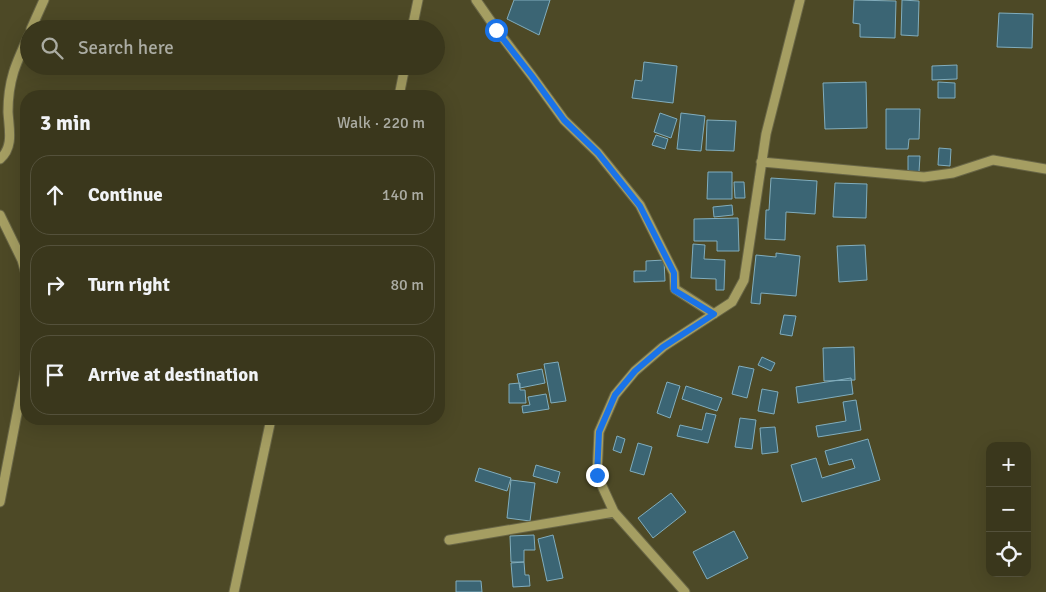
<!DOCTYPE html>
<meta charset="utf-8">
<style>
body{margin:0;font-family:Signika,sans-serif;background:#413f25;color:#f1f3f6}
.controls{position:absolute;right:15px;bottom:15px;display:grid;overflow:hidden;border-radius:10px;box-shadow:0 5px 20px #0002}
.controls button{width:45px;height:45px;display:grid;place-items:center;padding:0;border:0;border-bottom:1px solid #54513b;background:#3a371c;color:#f1f3f6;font:25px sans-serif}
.stop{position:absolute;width:15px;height:15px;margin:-11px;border:4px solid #1a73e8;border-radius:50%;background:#fff}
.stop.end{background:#1a73e8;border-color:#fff;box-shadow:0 1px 5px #0008}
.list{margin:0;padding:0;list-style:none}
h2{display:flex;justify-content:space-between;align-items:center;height:65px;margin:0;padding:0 20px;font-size:21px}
h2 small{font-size:16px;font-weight:400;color:#abaca3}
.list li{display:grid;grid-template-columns:32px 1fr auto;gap:15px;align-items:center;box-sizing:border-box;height:80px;margin:0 10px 10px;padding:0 10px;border:1px solid #54513b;border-radius:20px}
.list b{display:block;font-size:19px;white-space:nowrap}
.list em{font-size:16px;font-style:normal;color:#abaca3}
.icon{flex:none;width:28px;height:28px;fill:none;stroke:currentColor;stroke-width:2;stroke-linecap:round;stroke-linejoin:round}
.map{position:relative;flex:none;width:1046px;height:592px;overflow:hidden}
.search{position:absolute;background:#3a371c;box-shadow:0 5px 20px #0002;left:20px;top:20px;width:425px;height:55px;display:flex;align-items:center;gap:12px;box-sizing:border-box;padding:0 18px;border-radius:28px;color:#abaca3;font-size:19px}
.panel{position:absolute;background:#3a371c;box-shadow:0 5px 20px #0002;left:20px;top:90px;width:425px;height:335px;border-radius:20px}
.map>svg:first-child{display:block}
.building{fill:#3b6574;stroke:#81adbd}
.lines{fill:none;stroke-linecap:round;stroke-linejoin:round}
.minor-casing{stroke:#696646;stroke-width:11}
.minor{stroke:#a59e62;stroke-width:9}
.route{stroke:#1a73e8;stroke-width:6}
</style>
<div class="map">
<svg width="1046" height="592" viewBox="0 0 1046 592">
<rect width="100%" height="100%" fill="#4d4926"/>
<path class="building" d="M514,0H550L539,35L507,19Z
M854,0L896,1L895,38L860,37V24L853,23Z
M902,0L919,1L918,36L901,35Z
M999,13L1033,14L1032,48L997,47Z
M644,62L677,66L673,103L632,98L635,80L642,81Z
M957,65V79L932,80V66Z
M866,82L867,128L825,129L823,83Z
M938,82L955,83V98H938Z
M886,109H920L919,139H909L908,149H886Z
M660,113L677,119L671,138L654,132Z
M681,113L705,116L701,151L677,149Z
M707,120L736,121L734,151L706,150Z
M656,135L668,139L665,149L652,145Z
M939,148L951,149L950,166L938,165Z
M908,156H920L919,172L908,171Z
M708,172H732V199H707Z
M771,178L817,181L815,214L786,212L785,240L765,239L766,210H769Z
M734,182H744L745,198H735Z
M835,183L867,184L866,218L833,217Z
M732,205L733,215L714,217L713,207Z
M738,218L739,251H717V241H694V219Z
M693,244L705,245L704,259L725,260L724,290H716V279L691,278Z
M865,245L867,280L839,282L837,246Z
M776,253L800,256L796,296L761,293L760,304L751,303L756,255L776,257Z
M664,260L665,281L634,282V271H646V261Z
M784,315L796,316L792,336L780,334Z
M854,347L855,380L824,381L823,348Z
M762,357L775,363L771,371L758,365Z
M558,362L566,401L551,403L544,364Z
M739,366L754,369L747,398L732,394Z
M542,369L545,383L520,388L517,374Z
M851,378L853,394L798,403L796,387Z
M667,382L680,386L670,418L657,413Z
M520,383V390H525L526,403H509V384Z
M686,386L722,398L717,411L682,399Z
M762,389L778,392L774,414L758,411Z
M546,394L549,409L523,413L522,406L530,405L528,397Z
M856,400L861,430L818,437L816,426L846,421L843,402Z
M706,413L716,415L708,443L677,436L680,425L702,430Z
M740,418L756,420L752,449L735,447Z
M775,427L778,452L762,454L760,428Z
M617,436L625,439L621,453L613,450Z
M868,439L880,480L802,502L791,465L816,458L822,478L855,468L852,459L829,465L825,451Z
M638,443L652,447L644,475L630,471Z
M536,465L560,472L557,483L533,476Z
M479,468L511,478L507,491L475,481Z
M511,480L535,483L530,521L507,518Z
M671,493L686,512L653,538L638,518Z
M734,531L748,558L707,579L693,552Z
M534,535L535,550H524V562H511L510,536Z
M553,535L563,578L547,581L538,539Z
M524,562L525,575H529L530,586L513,587L511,563Z
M456,581H481L482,592H456Z"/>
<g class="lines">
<defs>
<path id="minor" d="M476,0L497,30L532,76L564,120L598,153L640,205L674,273L675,289L714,314
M31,29L44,0
M412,29L418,0
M399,96L405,66
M0,159C14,147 9,129 8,112C8,80 16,63 29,35
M761,162L924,177L953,173L993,160L1046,169
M0,215L22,260L26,274
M0,502L26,367
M614,512L597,475L599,432L615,395L635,371L663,347L732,302L744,280L766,134L800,0
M449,540L614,512L685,592
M234,592L271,419"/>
</defs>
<use href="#minor" class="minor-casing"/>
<use href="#minor" class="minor"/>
</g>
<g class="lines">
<path class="route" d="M496,30L532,76L564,120L598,153L640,206L674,273V290L714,314L663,347L635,371L615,395L599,432L597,475"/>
</g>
</svg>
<div class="controls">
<button>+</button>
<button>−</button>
<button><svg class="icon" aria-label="locate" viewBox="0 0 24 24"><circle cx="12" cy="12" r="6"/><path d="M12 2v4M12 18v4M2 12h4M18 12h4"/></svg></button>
</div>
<div class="stop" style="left:496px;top:30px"></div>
<div class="stop end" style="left:597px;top:475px"></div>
<div class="search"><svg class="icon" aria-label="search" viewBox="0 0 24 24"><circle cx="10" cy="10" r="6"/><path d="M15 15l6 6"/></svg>Search here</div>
<section class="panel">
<h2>3 min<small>Walk · 220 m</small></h2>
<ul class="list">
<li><svg class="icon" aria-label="ahead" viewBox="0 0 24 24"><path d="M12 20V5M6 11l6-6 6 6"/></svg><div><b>Continue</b></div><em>140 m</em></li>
<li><svg class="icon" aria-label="right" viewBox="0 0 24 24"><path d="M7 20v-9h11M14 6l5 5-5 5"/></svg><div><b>Turn right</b></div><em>80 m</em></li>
<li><svg class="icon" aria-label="arrive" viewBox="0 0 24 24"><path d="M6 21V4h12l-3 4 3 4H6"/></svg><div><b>Arrive at destination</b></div></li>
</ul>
</section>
</div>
